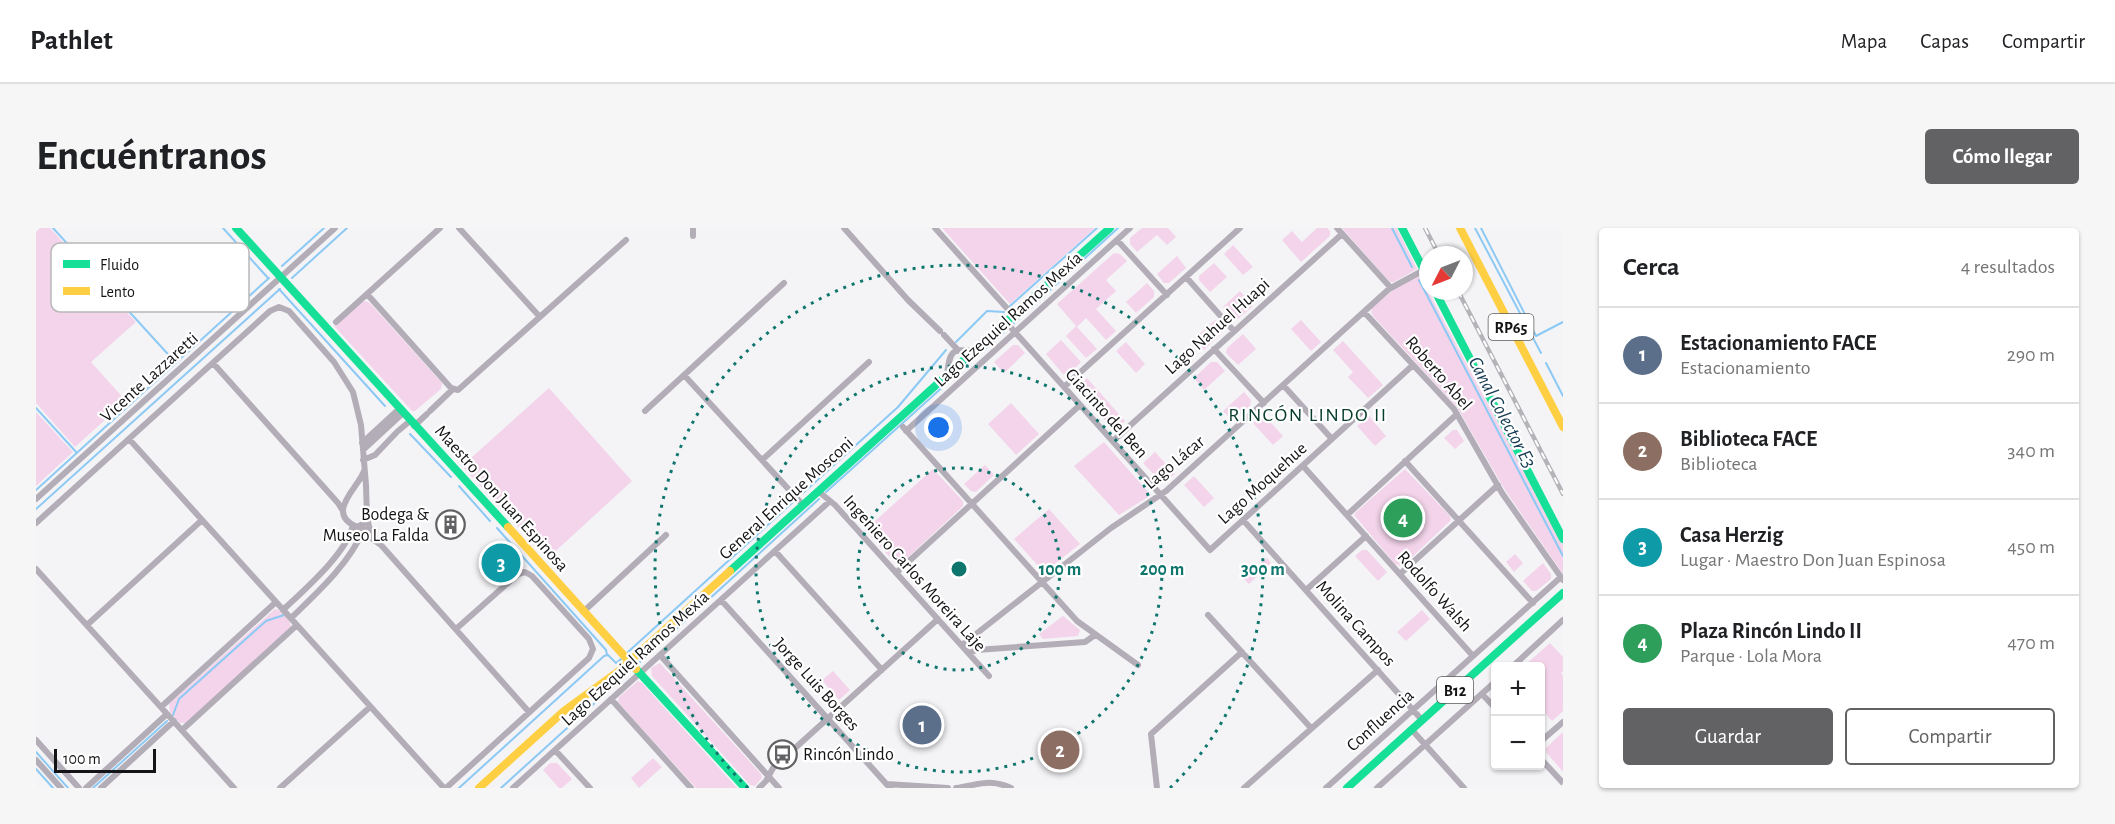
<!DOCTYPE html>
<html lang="es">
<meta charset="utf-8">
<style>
body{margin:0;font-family:"Alegreya Sans",sans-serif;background:#f6f6f6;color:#202124}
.controls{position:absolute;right:18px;bottom:18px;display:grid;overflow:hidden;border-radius:6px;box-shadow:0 2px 4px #0004}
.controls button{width:54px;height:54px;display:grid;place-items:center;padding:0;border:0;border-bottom:2px solid #e0e0e0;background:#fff;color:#202124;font:30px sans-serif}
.compass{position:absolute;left:1383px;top:18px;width:54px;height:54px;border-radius:50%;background:#fff;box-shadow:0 2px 4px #0004;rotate:228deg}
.scale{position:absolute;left:18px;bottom:15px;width:102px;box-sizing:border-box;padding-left:6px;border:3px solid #141416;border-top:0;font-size:16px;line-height:21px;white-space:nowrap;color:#141416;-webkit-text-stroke:4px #fff;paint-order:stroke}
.you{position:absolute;left:903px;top:200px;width:21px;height:21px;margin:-15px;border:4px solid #fff;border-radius:50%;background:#1a73e8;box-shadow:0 0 0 9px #1a73e833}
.badge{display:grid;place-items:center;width:39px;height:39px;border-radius:50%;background:#626265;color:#fff;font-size:20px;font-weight:700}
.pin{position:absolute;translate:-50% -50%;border:3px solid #fff;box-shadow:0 2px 6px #0006}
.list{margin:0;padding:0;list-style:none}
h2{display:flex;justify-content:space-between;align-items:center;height:78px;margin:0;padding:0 24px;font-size:26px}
h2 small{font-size:20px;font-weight:400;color:#757577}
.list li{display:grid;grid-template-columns:39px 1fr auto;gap:18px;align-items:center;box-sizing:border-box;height:96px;padding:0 24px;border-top:2px solid #e0e0e0}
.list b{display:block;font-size:22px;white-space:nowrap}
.list p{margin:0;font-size:20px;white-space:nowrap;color:#757577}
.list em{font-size:20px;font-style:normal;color:#757577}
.actions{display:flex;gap:12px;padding:18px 24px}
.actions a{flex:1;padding:14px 0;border:2px solid #626265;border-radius:6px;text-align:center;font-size:21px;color:#626265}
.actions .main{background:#626265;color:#fff}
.map{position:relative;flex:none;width:1527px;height:560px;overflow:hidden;border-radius:6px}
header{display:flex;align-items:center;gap:36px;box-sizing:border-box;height:84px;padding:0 30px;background:#fff;border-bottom:2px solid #e0e0e0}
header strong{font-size:28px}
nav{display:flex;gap:33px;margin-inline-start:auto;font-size:21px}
.intro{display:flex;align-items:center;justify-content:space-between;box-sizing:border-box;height:144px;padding:0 36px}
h1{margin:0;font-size:42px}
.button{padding:15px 27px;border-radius:6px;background:#626265;color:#fff;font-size:21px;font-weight:700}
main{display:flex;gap:36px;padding:0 36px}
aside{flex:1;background:#fff;border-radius:6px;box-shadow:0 2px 4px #0004}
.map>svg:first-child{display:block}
.green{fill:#f3d4ea}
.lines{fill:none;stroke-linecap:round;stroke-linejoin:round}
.stream{stroke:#8cc9f4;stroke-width:2}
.street{stroke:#b3adb7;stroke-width:6}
.fast{stroke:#16e098;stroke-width:8}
.slow{stroke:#ffcf43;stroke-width:8}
.rail-casing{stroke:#b4b3b7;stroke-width:4.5}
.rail{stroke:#fff;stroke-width:2;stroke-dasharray:7;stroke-linecap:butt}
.ring{fill:none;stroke:#0f766e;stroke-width:3;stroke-dasharray:3 6}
.labels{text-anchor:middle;stroke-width:4.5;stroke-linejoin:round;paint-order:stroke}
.shield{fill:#fff;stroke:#5a5a5c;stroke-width:1.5}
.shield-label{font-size:16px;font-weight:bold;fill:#141416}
.street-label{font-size:18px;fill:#141416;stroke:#fff}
.poi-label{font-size:18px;fill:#141416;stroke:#fff;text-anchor:end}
.water-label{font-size:20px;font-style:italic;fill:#173c54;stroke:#fff}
.neighbourhood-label{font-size:20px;letter-spacing:1.5px;fill:#083d2d;stroke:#fff}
.key{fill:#fff;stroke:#b8b8b9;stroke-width:1.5}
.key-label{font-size:16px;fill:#141416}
.centre{fill:#0f766e;stroke:#fff;stroke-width:3}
.ring-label{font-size:18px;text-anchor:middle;font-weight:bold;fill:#0f766e;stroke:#fff;stroke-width:4.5;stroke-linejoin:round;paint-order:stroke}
</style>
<header>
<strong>Pathlet</strong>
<nav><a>Mapa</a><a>Capas</a><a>Compartir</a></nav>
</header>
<div class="intro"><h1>Encuéntranos</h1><a class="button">Cómo llegar</a></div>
<main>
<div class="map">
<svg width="1527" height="560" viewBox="0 0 1527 560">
<rect width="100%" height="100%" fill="#f4f4f7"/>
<path class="green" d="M0,0H14L100,94L55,134L90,173L39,219L0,175Z
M906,0H1059L974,76Z
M1106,0H1132L1140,9L1131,17L1121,7L1101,24L1094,16V10Z
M1281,0H1291L1294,3V8L1265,34L1246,12L1256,3L1266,14Z
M1306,0H1361L1381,41L1358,54H1354Z
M1197,17L1217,39L1207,47L1188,26Z
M1078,25L1084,26L1091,33L1070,52L1080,63L1060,81L1080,103L1070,112L1050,90L1041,99L1061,121L1050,130L1030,108L1040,98L1021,76Z
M1141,28L1150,40L1133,55H1128L1121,46Z
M1178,35L1191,49L1174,64L1163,52V48Z
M1384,48L1527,317V346L1469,262L1421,179L1337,88L1335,84L1336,80L1357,62Z
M1111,55L1118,63V69L1100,85L1090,74Z
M1204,63L1217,78L1202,91H1197L1187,79Z
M329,73L334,75L406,155L405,161L379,183H376L298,98L325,74Z
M1179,92L1186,100V105L1168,122L1158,111Z
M1265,92L1285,114L1275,123L1255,101Z
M1207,106L1220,121L1202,137L1190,125L1191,120Z
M1025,112L1045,134L1033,146H1027L1010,126Z
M1307,113L1347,157L1332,170L1312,149L1317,144L1297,122Z
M1090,114L1109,136L1100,145L1080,123Z
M977,117H982L989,125L968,145L958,134Z
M1175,134H1181L1189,143L1168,162L1158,150Z
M1051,150L1089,193L1081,201L1076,200L1042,163L1043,158Z
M513,160L596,253L511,331L426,238Z
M1208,164L1215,172L1214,178L1197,193L1187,183Z
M975,175L1003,206L980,227L952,196Z
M0,184L37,224L0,258Z
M1227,186L1247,208L1237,217L1217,195Z
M1333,188L1350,208L1339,218L1321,198Z
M1417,202H1421L1428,213L1419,221L1408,210Z
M1068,214L1112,264V269L1083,287L1038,238Z
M1119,224L1139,246L1129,255L1125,254L1107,235Z
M949,237L958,247L940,264L935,263L928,256Z
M897,241L927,273V278L867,334L860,336L829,302Z
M1369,241L1414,288L1415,292L1369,336L1364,338L1359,336L1318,287L1320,284Z
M1158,248L1178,270L1168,279L1148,257Z
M1013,281L1044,316L1011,342H1006L978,311Z
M1326,322H1331L1351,344L1342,353L1319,328Z
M1479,326L1487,335L1478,344L1470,334Z
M1231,330L1235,335L1213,356L1208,351Z
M1507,335L1515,346V351L1500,363H1496L1487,353Z
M239,381C246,382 255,392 255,399L150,495H144L134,484L133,476Z
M1386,382L1394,391L1370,413L1361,404Z
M1027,388L1044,402L1042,408L1007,411L1003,406Z
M1514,415L1527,429V443L1525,445L1527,448V483L1516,493L1507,483L1505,485L1504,439L1488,438Z
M624,435L725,546L726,550L719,558L714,557L616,448L615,440Z
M797,443L814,462L803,472L786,452Z
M602,453L606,455L701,560H660L582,474L583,469Z
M1527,504V544L1510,524V520Z
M617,530L626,539L603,560L595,550Z
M514,535H521L536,551L526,560H523L507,542Z"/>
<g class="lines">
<path class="stream" d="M17,0L140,135
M187,0L232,50
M1356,0L1376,39
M1439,0L1505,125
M1445,0L1500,108
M246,38L288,0
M256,50L311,0
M1383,52L1527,328
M243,61L349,178
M974,78L1061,0
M978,95L1082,0
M1500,108L1527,94
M920,114L951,83L968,84
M1510,135L1527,168
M0,180L41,225
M374,206L415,249
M423,258L454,293
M0,262L233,50
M790,264L970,102
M767,265L862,179L910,122
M0,281L244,61
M461,300L570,422L571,427
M592,424L757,274
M604,434L783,271
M137,487L143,471L230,393L248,387
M0,524L32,560
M0,541L17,560
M57,560L131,493
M423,560L568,428L572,427L580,435L585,431
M465,560L594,443"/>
<path class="street" d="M423,0L504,89
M808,0L872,72L904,103
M899,0L977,87
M1301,0L1355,60
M657,8V0
M1081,12L1131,67
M1150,49L1198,103
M331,66L415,160L422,162L590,12
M1328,84L1418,181L1466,265L1527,352
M300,94L404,0
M970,94L1174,322L1377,137
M908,107L921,121
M1178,121L1228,175
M177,135L302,275L307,283
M648,147L767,277
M911,147C914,124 914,120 938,123
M1247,157L1296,211
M1028,159L1204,0
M394,183L417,161
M609,183L748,55
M378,198L391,186
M867,199L1041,393L1102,437
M362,203L374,193
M870,203L1094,0
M93,211L408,560
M1077,213L1306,6
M326,215L363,181
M327,222L367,185
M327,232L339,227L360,205
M726,232L833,134
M1369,233L1497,375
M1267,238L1437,428
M782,263L799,277L953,448
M0,271L299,0
M1311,287L1421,186
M331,288L333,299L339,309
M1207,292L1386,492
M0,295L234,83L243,79L253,83L298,134L317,164L325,197L330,257L331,290L327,296L321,299C288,285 323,259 328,243
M739,323L846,442
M0,341L198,560
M860,345L1044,177
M1364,346L1462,257
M1270,362L1330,308
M685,372L854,560
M247,382C268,362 311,325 317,297L345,317L493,484
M547,384L630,307
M1172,387L1275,500
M255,390C282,364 313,336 328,301
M51,397L166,292
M926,417L1075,300L1130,263L1353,61L1388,42
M933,425L941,422L1049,414L1059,407
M624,427L743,560
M1476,439L1527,392
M1446,466L1460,481
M575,471L655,560
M125,479L240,374
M146,502L261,397
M1376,502L1428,560
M0,512L43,560
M1504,514L1527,494
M519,522L554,560
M1504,530L1527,555
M0,532L25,560
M851,556L912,560
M50,560L131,486
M65,560L138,493
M244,560L334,479
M410,560L553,430L557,421L553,411L496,348L489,344L482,346L420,401
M477,560L794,273
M723,560L730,553L737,540L902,391
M920,560C942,557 953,550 975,560
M1121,560L1115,506L1206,424
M1208,560L1342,442
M1290,560L1525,349
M1341,560L1460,453"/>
<path class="fast" d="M200,0L472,299
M1366,0L1392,50
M1399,63L1527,311
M694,343L1074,0
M600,441L709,560
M1311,560L1527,365"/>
<path class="slow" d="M1424,0L1527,199
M472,299L600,441
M443,560L528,483L583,443L694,343"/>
<defs>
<path id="rail" d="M1389,0L1403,27
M1422,63L1527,266"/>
</defs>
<use href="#rail" class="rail-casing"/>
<use href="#rail" class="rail"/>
</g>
<g class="ring">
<circle cx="923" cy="341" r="101"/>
<circle cx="923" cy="341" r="203"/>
<path d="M712 560A304 304 0 1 1 1134 560"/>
</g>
<defs>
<symbol id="building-ring" viewBox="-11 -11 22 22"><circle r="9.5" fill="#fff" stroke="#626265" stroke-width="1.5"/><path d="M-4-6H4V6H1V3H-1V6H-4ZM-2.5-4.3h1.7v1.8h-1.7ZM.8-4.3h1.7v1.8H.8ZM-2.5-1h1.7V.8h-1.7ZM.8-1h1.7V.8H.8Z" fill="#626265"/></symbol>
<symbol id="bus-ring" viewBox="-11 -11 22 22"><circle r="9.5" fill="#fff" stroke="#626265" stroke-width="1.5"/><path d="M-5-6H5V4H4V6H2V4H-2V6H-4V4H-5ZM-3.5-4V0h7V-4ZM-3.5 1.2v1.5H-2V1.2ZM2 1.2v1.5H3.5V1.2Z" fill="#626265"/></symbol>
</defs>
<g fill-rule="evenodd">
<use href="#building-ring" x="398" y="280" width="33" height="33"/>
<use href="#bus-ring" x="730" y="510" width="33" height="33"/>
</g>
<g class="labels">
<g class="shield">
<rect x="1452.5" y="86" width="45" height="26" rx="4.5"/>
<rect x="1401" y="449" width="36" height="26" rx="4.5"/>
</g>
<g class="shield-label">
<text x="1475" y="105">RP65</text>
<text x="1419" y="468">B12</text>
</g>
<g class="street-label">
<text transform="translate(972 91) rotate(-42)" y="6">Lago Ezequiel Ramos Mexía</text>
<text transform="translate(1181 98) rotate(-42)" y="6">Lago Nahuel Huapi</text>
<text transform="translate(1403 145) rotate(49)" y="6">Roberto Abel</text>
<text transform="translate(113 149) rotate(-42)" y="6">Vicente Lazzaretti</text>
<text transform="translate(1071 185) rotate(48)" y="6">Giacinto del Ben</text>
<text transform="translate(1138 234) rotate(-40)" y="6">Lago Lácar</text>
<text transform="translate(1226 255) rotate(-42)" y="6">Lago Moquehue</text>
<text transform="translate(466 270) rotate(48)" y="6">Maestro Don Juan Espinosa</text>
<text transform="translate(750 270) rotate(-42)" y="6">General Enrique Mosconi</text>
<text transform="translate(879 345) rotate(48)" y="6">Ingeniero Carlos Moreira Laje</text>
<text transform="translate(1399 363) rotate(48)" y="6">Rodolfo Walsh</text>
<text transform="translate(1320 395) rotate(48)" y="6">Molina Campos</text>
<text transform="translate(599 430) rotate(-42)" y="6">Lago Ezequiel Ramos Mexía</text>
<text transform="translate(781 456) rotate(48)" y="6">Jorge Luis Borges</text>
<text transform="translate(1344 492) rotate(-42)" y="6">Confluencia</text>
</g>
<g class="poi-label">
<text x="393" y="292">Bodega &amp;<tspan x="393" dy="21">Museo La Falda</tspan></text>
<text x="767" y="532" text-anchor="start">Rincón Lindo</text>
</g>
<g class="water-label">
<text transform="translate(1467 184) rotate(62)" y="7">Canal Colector E3</text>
</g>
<g class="neighbourhood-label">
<text x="1272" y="193">RINCÓN LINDO II</text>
</g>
</g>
<rect x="15" y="15" width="198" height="69" rx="9" class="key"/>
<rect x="27" y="32" width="27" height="8" fill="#16e098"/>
<rect x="27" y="59" width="27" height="8" fill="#ffcf43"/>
<g class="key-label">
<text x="64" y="42">Fluido</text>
<text x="64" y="69">Lento</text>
</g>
<circle cx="923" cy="341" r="9" class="centre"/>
<g class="ring-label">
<text x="1024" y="347">100 m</text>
<text x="1126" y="347">200 m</text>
<text x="1227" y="347">300 m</text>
</g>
</svg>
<div class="controls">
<button>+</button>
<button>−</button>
</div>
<svg class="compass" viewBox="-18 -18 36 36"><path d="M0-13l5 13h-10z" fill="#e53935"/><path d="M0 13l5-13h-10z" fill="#757577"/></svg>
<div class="scale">100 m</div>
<div class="you"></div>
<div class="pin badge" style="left:886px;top:497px;background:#5c6f8a">1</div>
<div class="pin badge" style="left:1024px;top:522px;background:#8d6e63">2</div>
<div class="pin badge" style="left:465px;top:335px;background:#0f9aa8">3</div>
<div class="pin badge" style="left:1367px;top:290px;background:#2e9e5b">4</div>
</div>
<aside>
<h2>Cerca<small>4 resultados</small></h2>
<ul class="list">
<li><span class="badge" style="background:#5c6f8a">1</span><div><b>Estacionamiento FACE</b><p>Estacionamiento</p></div><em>290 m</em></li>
<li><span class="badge" style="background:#8d6e63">2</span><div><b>Biblioteca FACE</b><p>Biblioteca</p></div><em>340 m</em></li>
<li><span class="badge" style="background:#0f9aa8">3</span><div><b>Casa Herzig</b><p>Lugar · Maestro Don Juan Espinosa</p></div><em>450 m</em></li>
<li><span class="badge" style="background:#2e9e5b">4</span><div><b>Plaza Rincón Lindo II</b><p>Parque · Lola Mora</p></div><em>470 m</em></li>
</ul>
<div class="actions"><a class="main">Guardar</a><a>Compartir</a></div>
</aside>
</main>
